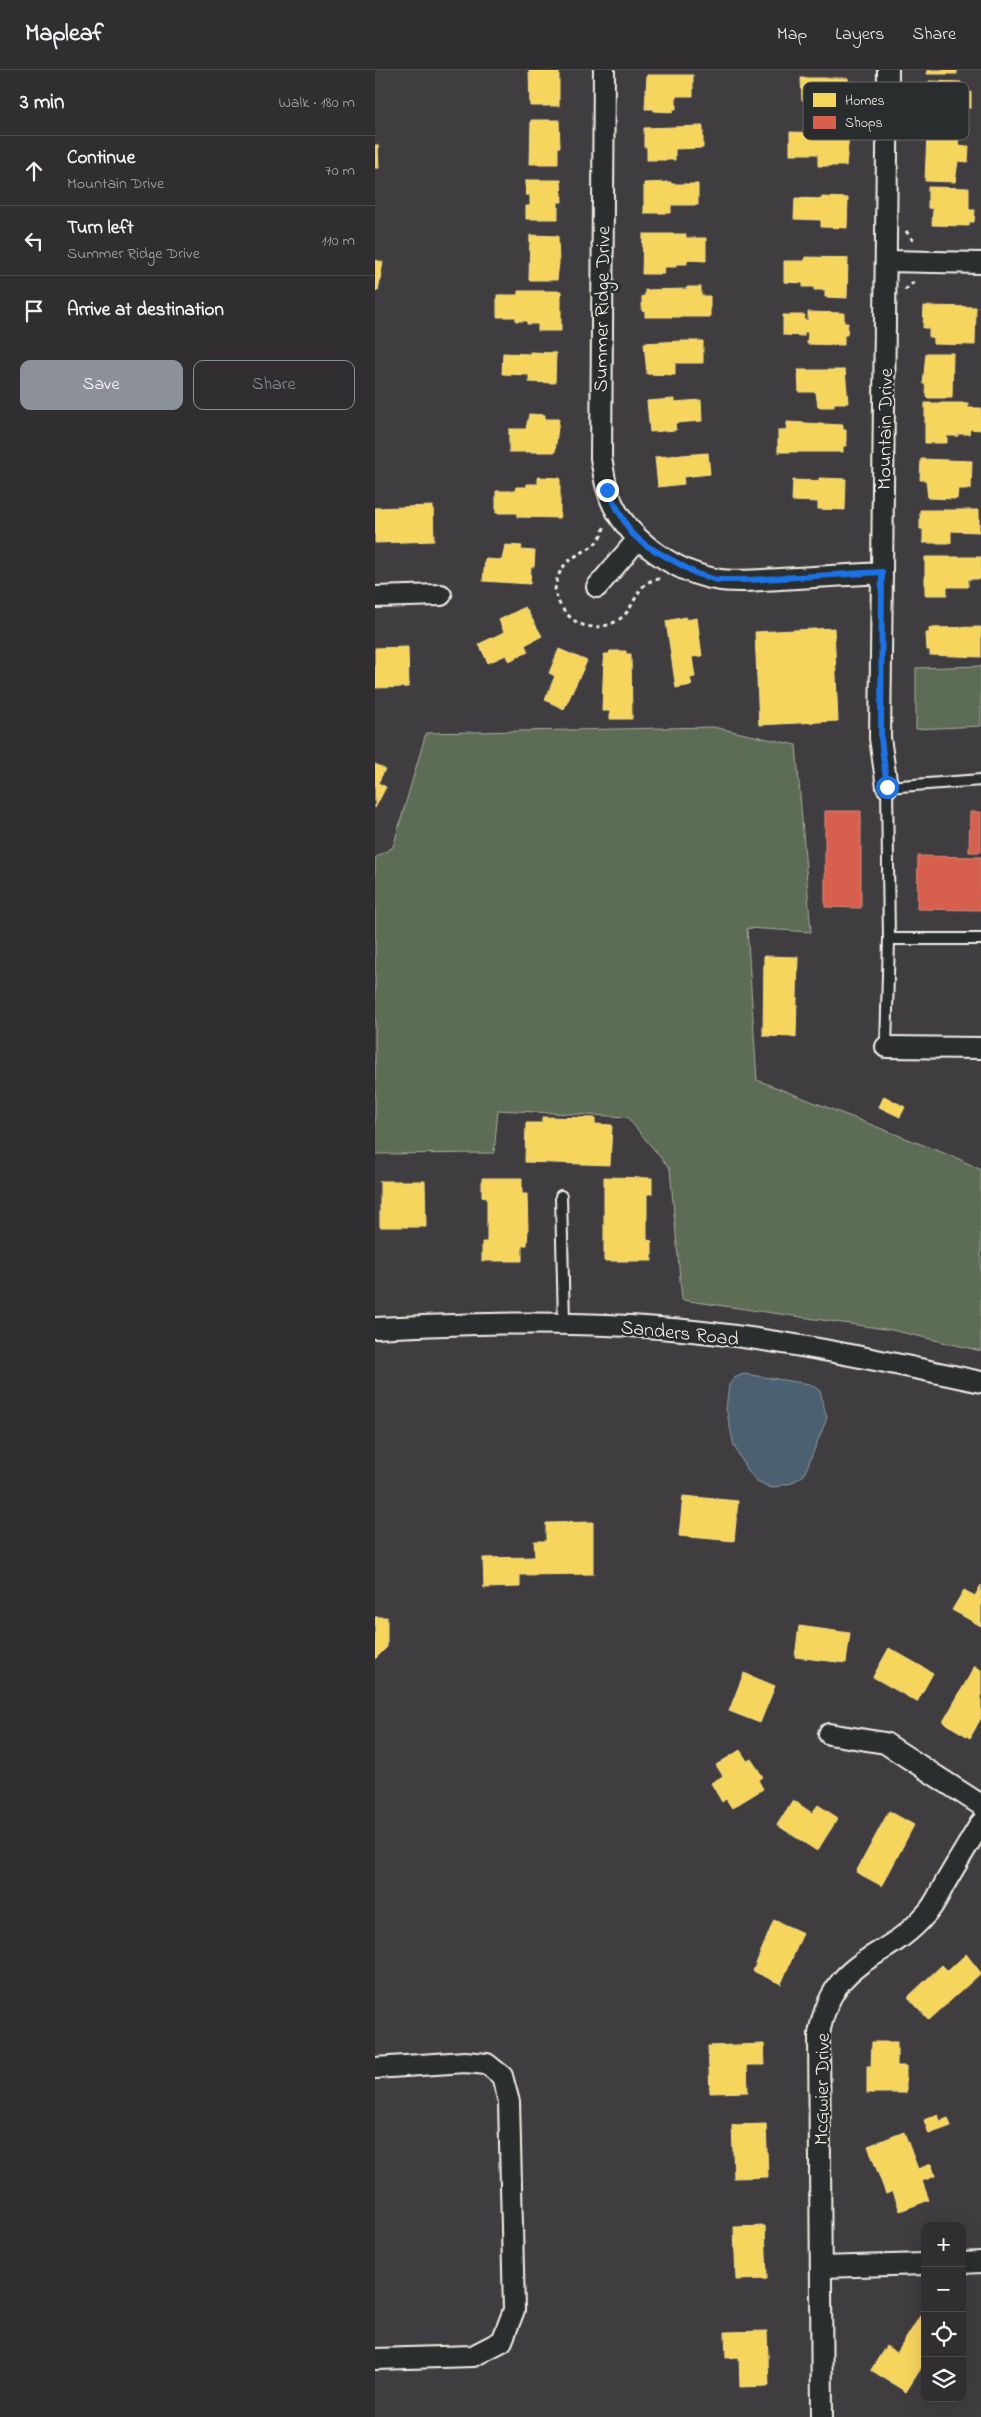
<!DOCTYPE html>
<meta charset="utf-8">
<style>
body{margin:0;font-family:"Indie Flower",sans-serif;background:#3c3a3d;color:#f1f3f6}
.controls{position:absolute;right:15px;bottom:15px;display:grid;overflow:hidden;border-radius:10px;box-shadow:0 5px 20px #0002}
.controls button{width:45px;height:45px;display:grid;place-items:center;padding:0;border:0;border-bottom:1px solid #4b4a4d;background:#302e31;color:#f1f3f6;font:25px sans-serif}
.stop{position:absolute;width:15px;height:15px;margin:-11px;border:4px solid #1a73e8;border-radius:50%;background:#fff}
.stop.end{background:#1a73e8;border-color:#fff;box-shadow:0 1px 5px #0008}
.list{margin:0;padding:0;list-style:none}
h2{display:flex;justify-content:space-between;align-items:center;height:65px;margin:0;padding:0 20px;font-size:21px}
h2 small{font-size:16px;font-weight:400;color:#a8a8ab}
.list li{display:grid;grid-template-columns:32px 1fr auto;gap:15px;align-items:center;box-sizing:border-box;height:70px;padding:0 20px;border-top:1px solid #4b4a4d}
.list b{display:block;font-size:19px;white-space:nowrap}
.list p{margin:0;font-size:16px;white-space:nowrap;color:#a8a8ab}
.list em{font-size:16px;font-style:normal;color:#a8a8ab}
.actions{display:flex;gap:10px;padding:15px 20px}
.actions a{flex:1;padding:11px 0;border:1px solid #8c9099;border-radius:10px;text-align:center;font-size:18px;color:#8c9099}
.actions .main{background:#8c9099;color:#fff}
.icon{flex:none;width:28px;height:28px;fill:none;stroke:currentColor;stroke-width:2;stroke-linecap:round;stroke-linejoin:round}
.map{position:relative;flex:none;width:606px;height:2347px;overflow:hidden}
header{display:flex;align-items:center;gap:30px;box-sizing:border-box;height:70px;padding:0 25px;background:#302e31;border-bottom:1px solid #4b4a4d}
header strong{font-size:24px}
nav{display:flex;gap:28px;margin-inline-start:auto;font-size:18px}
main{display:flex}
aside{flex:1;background:#302e31}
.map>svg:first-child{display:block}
.green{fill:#5c6c55;stroke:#a8ae9e}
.water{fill:#4c6170;stroke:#8f9ba0}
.homes{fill:#f6d55c;stroke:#f5dd86}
.shops{fill:#d6604d;stroke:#df8c7c}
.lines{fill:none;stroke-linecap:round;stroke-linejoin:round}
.lane-casing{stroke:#f4f1e8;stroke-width:14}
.street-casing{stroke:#f4f1e8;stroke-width:24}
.path{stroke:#f4f1e8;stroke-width:3;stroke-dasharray:4 4;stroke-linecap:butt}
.lane{stroke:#2a2d2e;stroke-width:10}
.street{stroke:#2a2d2e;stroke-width:20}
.route{stroke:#1a73e8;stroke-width:6}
.labels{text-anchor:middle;stroke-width:5;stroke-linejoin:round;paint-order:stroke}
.street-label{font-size:20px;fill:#f4f1e8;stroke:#2a2d2e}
.key{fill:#2a2d2e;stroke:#676866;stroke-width:1}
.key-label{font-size:14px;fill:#f4f1e8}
</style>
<header>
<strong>Mapleaf</strong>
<nav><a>Map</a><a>Layers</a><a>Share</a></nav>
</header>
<main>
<aside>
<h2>3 min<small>Walk · 180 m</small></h2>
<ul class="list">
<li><svg class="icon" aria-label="ahead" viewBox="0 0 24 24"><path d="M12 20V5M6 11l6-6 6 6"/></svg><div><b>Continue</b><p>Mountain Drive</p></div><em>70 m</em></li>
<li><svg class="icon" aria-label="left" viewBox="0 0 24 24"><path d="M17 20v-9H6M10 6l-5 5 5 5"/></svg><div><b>Turn left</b><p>Summer Ridge Drive</p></div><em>110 m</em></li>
<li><svg class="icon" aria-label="arrive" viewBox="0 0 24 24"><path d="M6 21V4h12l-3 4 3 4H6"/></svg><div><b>Arrive at destination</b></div></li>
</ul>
<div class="actions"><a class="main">Save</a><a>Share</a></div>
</aside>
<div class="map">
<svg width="606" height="2347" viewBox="0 0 606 2347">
<rect width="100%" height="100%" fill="#403d41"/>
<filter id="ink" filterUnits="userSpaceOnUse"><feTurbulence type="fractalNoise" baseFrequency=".02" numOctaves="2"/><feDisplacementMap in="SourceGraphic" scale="10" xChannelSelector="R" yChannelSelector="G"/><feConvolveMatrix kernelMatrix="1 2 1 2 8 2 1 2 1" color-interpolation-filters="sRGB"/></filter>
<g filter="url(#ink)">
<path class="green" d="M606,596V656L541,659V598Z
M338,657L421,675L436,862L372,858L382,1010L584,1089L606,1100V1281L517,1260L307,1230L295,1099L252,1047L123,1040L119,1083L0,1084V788L18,777L51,663Z"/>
<path class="water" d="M369,1304L435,1314L445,1321L452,1348L429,1405L417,1413L396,1418L382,1411L372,1400L359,1376L351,1338L354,1315L359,1308Z"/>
<path class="homes" d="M154,0H184V36H155Z
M552,0H582V4H552Z
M272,5H318V26H301V39H298V42L279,41V39H270Z
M426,8H473L476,41L463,40L462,45H446V40L444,41V30H427Z
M554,11L586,12V22H596V38H585V57L553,56V48H551Z
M156,50H184L185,77H183V94H155Z
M328,56V78L300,79V90H272V77H269V58Z
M415,62L474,64L471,96H443V84H415Z
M552,64L584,65L583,76H594L593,92L583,91L580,112L550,111Z
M0,75H3L4,98H0Z
M151,110H186L187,132H183V149H151V136H155V125H151Z
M296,112V114H323V135H296V143H269V113Z
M553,117L594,118V140H600L599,152H594V156L557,155L558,139L553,138Z
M447,127L473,128L472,158L446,157V150L419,149L420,128L447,129Z
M268,164H311V168H331V191L312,190V194H301V197H290V194L289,204H267Z
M155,165L183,166L184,193L182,210H154Z
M430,187L473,188L472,228L450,227V217L449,220H439V217H428V213L409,212V191H430Z
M0,190L8,192L3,221H0Z
M312,217H326V226H335V247H270V242L267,241V226H270V220L312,219Z
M143,221H186V261H163V252V254H152V251H141V247H122V225H143Z
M549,236L601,237L600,275L558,274V267H554V258H548Z
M433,242L469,243V253H473L472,265H469V275L432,274L433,262H429V266L408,265V245H430L429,250H433Z
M307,271H328V293H300V305L272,304L269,273Z
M155,282L181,283L180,313L154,312V305L127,304L128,283L155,284Z
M551,283H578L577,328H552L550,314H548Z
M423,300H470L473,333H459V337H443L441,322H424Z
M299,329V332L326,330L327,351L300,353L301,360L275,362L272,331Z
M550,333H593V338H606V360L595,359L594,364H583V366H573L572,363V373H550Z
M154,344L170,345V349H184L180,382H134V359H151Z
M412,352L468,355V360H471V376H468V382H403V360H412Z
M333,383L335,404L308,407L309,414L283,417L280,387Z
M546,389L597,391L596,419H583L582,429L553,428L551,410H545Z
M163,407L185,408V448L142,447V443H121V421H140L141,417H152V414H162L163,417Z
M444,408L471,409L470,440L443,439V432L417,431L418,410L444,411Z
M58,436L59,471L0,473V438Z
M545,440H604V462L576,461V473H548V459H545Z
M130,475L147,476L146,480L160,481L159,497H156L155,514L108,511L110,489L127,490Z
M550,487H606V509H593V517H572V525H550Z
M150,537L167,566L150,575L153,582L134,591L131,585L113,593L104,574L129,562L124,550Z
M311,547V550L322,548L327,586L317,587L320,607L315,608L317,615L301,618L291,551Z
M606,557V587L555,585V580H552L551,563H554V558Z
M459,558L463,651L384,655L380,562Z
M33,577L34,617L0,618V578Z
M184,579L212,591L189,639L170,630L180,606L174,603Z
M235,581H251V584H256L257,649H235V641H227L229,584H234Z
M0,694L10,699L3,713L11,717L0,738Z
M389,886L423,887L421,967L388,966Z
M509,1026L530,1037L525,1047L504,1037Z
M167,1047L220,1048V1054L237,1055L235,1095L150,1092L151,1053H167Z
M229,1107L277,1108V1124H272V1170L277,1171V1191H229Z
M107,1108H147V1124H152L153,1160L152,1175H147V1191H107V1172H112V1127H107Z
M5,1111H50L51,1157H5Z
M308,1426L363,1431L359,1471L304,1466Z
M218,1452V1504L145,1505V1517L109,1518L108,1488L160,1487L159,1471H171V1453Z
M606,1515V1556L577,1540L589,1520L600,1526Z
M0,1547H12V1577L0,1589Z
M424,1556L475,1563L471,1593L420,1587Z
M514,1578L558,1603L542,1632L498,1607Z
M600,1596L606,1600V1648L595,1668L568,1652Z
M369,1603L400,1616L385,1653L354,1641Z
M365,1680L372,1691L376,1689L388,1707L383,1710L388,1719L357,1738L351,1729L347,1732L336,1713L348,1706L341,1695Z
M418,1730L437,1743L443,1735L463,1748L442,1781L402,1755Z
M514,1741L539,1755L507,1816L481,1802Z
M399,1850L428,1863L406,1914L378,1901Z
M591,1884L606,1903L554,1950L533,1927L567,1895L573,1901Z
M497,1972H522V1996H531V2023H492V1996H496Z
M389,1974L390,1995H372L373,2022L335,2023L333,1976Z
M563,2044L565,2051L573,2048L576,2056L554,2064L549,2050Z
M391,2054L393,2107L359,2108L357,2055Z
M529,2062L543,2099L556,2094L560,2106L547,2111L554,2130L525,2141L518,2121L511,2124L493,2076Z
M390,2156L392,2209L361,2210L359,2157Z
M545,2246L550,2248V2292L531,2322L496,2300L511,2276L522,2283Z
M392,2261L394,2316L365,2317L364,2287L351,2288L350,2262Z"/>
<path class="shops" d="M450,741H486V838L450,837Z
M595,742H606V782H594Z
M543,786L606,787V840L542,839Z"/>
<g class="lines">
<defs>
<path id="lane" d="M514,869L512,717L606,710
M511,977L514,869H606
M186,1126L189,1253"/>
<path id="street" d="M229,0L226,388C228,398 229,408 232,418C244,464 295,500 340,509C360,513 384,510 405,509C439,507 473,505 507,503
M512,191L606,193
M222,517L263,469
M0,527L66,525
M512,717L505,668L513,0
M511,977L606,978
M0,1258C85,1254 169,1251 254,1256C373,1262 490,1287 606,1312
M454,1664L510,1673L606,1735
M0,1998L90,1992L112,1994L127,2006L134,2032L139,2240L127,2271L98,2286L0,2289
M587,2193L606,2192
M446,2197L550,2194
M447,2347L444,1964C459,1883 508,1895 551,1844C559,1836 564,1824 569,1815C581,1794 594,1773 606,1753"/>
</defs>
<use href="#lane" class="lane-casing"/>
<use href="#street" class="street-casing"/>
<path class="path" d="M531,161L539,172
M530,220L540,211
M229,457C223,489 185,476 180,520C182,533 189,543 200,551C216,562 240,557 252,542C263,528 264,510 285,509"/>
<use href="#lane" class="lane"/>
<use href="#street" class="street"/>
</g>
</g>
<g class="lines" filter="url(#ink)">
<path class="route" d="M232,420L256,463L272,476L322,504L342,510H374L507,502L506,668L512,717"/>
</g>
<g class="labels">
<g class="street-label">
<text transform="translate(226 239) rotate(-89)" y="7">Summer Ridge Drive</text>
<text transform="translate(509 359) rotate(-89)" y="7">Mountain Drive</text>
<text transform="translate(305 1262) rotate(6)" y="7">Sanders Road</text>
<text transform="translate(446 2019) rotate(-89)" y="7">McGwier Drive</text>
</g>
</g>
<rect x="428" y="12" width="166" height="58" rx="8" class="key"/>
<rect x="438" y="23" width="23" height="14" fill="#f6d55c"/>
<rect x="438" y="46" width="23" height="13" fill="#d6604d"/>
<g class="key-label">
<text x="470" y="35">Homes</text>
<text x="470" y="57">Shops</text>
</g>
</svg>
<div class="controls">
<button>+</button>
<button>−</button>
<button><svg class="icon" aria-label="locate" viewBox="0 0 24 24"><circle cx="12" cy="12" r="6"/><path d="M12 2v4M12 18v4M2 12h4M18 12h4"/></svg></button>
<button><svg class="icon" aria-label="layers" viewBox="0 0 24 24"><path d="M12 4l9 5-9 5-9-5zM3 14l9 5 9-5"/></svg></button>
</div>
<div class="stop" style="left:512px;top:717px"></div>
<div class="stop end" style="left:232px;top:420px"></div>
</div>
</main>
